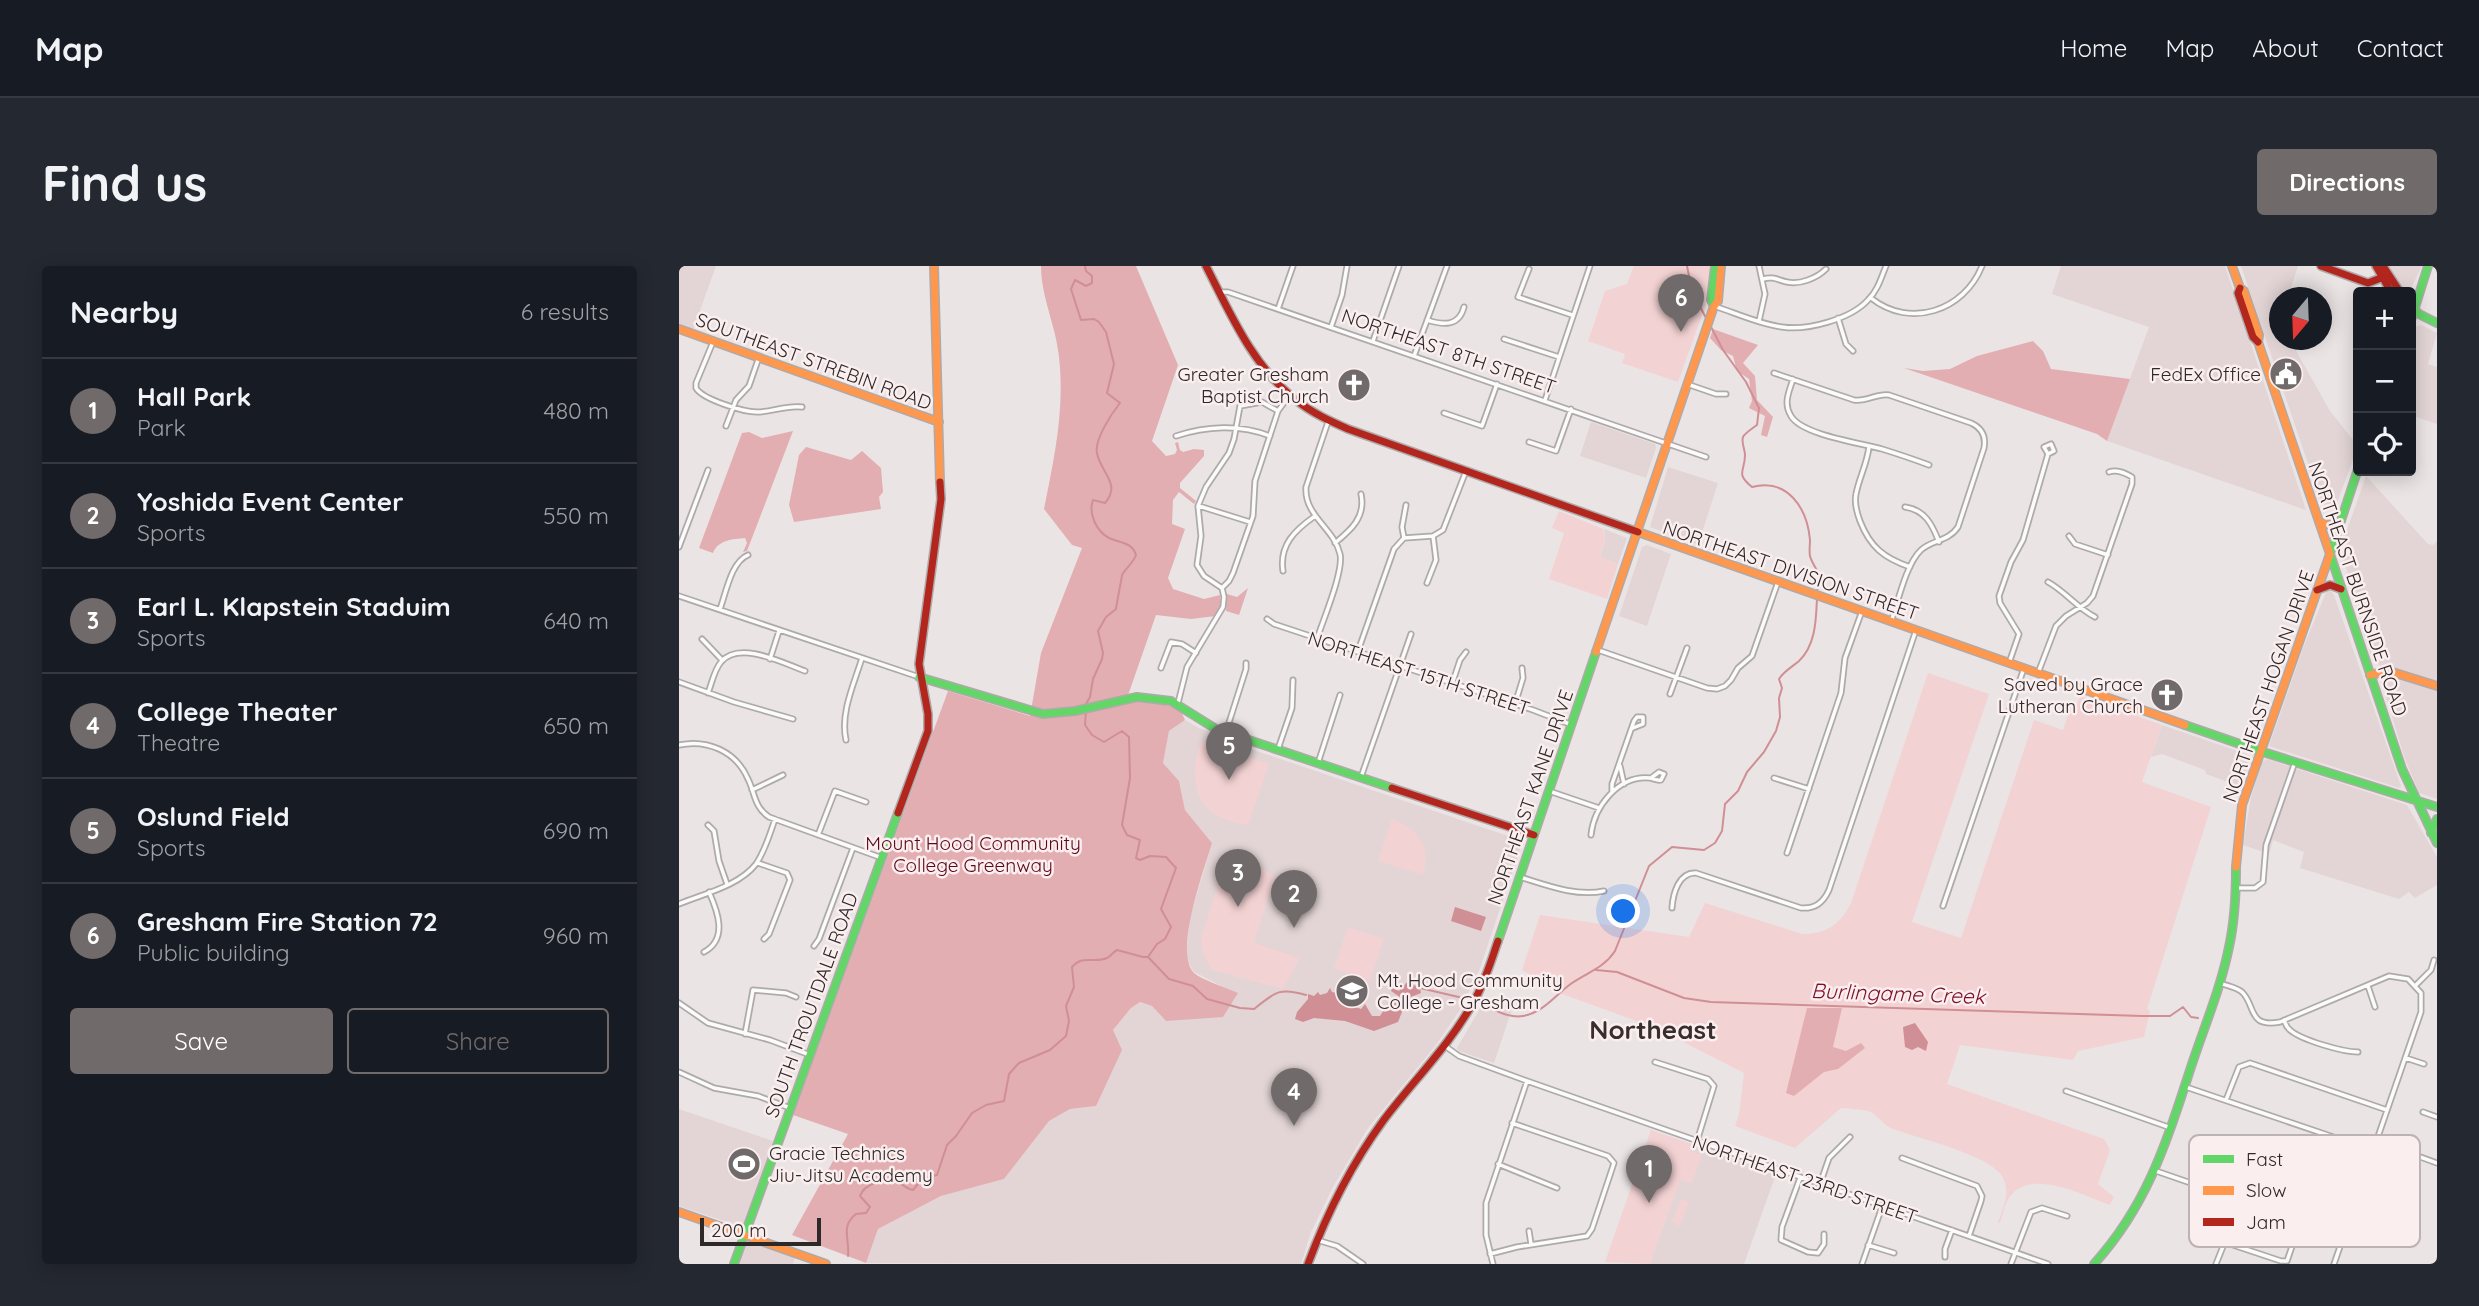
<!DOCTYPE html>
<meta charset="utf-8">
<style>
body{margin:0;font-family:Quicksand,sans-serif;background:#242831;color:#f1f3f6}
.controls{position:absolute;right:21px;top:21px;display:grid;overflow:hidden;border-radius:7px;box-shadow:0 4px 18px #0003}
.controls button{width:63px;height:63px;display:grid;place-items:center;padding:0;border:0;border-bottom:2px solid #363941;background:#171b24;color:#f1f3f6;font:35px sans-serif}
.compass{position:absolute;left:1590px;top:21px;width:63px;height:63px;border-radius:50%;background:#171b24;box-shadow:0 4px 18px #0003;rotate:199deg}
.scale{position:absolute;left:21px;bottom:18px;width:121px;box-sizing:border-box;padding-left:7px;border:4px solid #2e2929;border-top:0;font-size:19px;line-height:24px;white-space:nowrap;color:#2e2929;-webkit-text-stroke:5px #fbeeef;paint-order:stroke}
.you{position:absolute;left:945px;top:646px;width:24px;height:24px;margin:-18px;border:5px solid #fff;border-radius:50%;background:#1a73e8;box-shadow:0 0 0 10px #1a73e833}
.badge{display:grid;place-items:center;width:46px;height:46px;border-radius:50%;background:#706a6a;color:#fff;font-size:23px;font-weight:700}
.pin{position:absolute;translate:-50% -58px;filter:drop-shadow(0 2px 4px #0008)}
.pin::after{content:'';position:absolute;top:37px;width:24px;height:21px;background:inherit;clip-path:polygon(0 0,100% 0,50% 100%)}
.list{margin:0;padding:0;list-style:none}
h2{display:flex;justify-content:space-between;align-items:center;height:91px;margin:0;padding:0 28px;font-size:30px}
h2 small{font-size:23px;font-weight:400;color:#9ea1a6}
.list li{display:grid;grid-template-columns:46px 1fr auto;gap:21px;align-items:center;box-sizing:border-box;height:105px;padding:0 28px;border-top:2px solid #363941}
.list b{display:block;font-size:26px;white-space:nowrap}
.list p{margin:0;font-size:23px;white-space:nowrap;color:#9ea1a6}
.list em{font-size:23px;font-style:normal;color:#9ea1a6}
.actions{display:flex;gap:14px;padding:21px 28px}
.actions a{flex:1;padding:16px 0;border:2px solid #706a6a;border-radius:7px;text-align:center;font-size:24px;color:#706a6a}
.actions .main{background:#706a6a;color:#fff}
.icon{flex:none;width:38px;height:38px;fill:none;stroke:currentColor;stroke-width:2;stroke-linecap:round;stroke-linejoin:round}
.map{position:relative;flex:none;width:1758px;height:998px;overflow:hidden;border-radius:7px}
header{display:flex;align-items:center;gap:42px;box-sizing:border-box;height:98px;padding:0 35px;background:#171b24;border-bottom:2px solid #363941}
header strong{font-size:33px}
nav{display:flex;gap:38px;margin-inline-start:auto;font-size:24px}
.intro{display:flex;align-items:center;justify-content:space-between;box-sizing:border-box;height:168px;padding:0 42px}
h1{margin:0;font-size:49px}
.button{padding:18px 32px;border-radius:7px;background:#706a6a;color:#fff;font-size:24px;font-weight:700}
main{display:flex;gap:42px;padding:0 42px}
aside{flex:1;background:#171b24;border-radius:7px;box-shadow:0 4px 18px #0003}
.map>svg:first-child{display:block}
.built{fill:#e3d5d5}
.green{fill:#f3d2d3}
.forest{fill:#e3aeb1}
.water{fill:#d08f94}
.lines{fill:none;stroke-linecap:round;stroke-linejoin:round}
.stream{stroke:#d08f94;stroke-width:2}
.street-casing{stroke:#afaaaa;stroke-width:7}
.fast-casing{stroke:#afaaaa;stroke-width:10}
.slow-casing{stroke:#afaaaa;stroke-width:10}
.jam-casing{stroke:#afaaaa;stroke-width:10}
.street{stroke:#fcfbfb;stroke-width:3.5}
.fast{stroke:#63d668;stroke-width:7}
.slow{stroke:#ff974d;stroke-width:7}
.jam{stroke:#b3261e;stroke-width:7}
.labels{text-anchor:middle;stroke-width:5;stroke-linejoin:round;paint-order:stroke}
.street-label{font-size:19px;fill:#2e2929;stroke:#fbeeef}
.poi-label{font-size:19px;fill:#2e2929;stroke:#fbeeef;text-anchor:end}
.park-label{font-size:19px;fill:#5b081b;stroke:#fbeeef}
.water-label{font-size:21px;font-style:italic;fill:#7d0f28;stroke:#fbeeef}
.district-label{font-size:26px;font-weight:bold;fill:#382e2e;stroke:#fbeeef}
.key{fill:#fbeeef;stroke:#beb3b4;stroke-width:2}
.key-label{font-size:19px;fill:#2e2929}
</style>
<header>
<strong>Map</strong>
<nav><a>Home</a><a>Map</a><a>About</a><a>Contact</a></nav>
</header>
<div class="intro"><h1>Find us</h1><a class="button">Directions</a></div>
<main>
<aside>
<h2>Nearby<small>6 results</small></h2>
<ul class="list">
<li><span class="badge">1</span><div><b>Hall Park</b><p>Park</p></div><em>480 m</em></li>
<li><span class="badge">2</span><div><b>Yoshida Event Center</b><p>Sports</p></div><em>550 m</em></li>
<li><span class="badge">3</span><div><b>Earl L. Klapstein Staduim</b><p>Sports</p></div><em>640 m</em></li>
<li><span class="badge">4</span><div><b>College Theater</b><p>Theatre</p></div><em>650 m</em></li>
<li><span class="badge">5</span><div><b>Oslund Field</b><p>Sports</p></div><em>690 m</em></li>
<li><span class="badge">6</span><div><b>Gresham Fire Station 72</b><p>Public building</p></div><em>960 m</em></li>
</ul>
<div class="actions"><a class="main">Save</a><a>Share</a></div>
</aside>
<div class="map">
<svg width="1758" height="998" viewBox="0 0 1758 998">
<rect width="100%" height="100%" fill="#ebe4e4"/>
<path class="built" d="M0,0H37L14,64L0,58Z
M1382,0H1546L1627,244L1428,175L1470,61L1373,28Z
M1562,0H1619L1609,31L1601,32V74H1611L1651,145L1679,180L1658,237L1643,239Z
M1708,0H1743L1730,26L1724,25Z
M1742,59L1758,67L1749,98L1758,101V158L1732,149V72L1736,61Z
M912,156L976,178L977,182L967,212L901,190Z
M989,201L1039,217L1019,279L971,261Z
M1687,210L1749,278L1754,279L1758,275V415L1712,401H1701L1699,397L1694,395L1683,363H1688L1661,284Z
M925,263L948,272L939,298L921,291L926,276Z
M968,279L992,288L968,360L940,350L963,281Z
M1648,324L1652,325L1655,329L1722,520L1720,522L1590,480L1624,382Z
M1710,409L1758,424V533L1740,527L1726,493L1702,415V410Z
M506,454L520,462L555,473L554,477L844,575L800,705L781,744L757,779L689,862L654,921L632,966L622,998L187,997L199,963L262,930L325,913L370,855L391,843L417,840L434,764L452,742L461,736L473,740L487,755L558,728L515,706L507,693L511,651L533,577L506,544L500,515L484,497L490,465Z
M1483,459L1570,489L1571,493L1562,521L1527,508L1526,504L1483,488L1472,491Z
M1588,493L1728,539L1758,591V619L1736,632L1730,626L1720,633L1621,602L1625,586L1594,574L1590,588L1564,579L1572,531L1583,496Z
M806,734L834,740L815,797L780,785L778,782Z
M0,843L94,875L64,959L60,960L0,940Z
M1013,878L1097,908L1065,998H971Z
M70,976L116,992L114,998H60L66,979Z"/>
<path class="green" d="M955,0H1031L1027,38L999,116L943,97L946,88L909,75L926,25L948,18Z
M880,245L924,263L926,276L921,291L939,298L928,333L870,313L885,267L873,262Z
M1249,407L1310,428L1233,656L1282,672L1355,454L1384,464L1393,437L1398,439L1401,430L1483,459L1463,516L1532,541L1468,743L1471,745L1465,771L1399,785L1394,794L1281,779L1268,818L1425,873L1431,884L1419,918L1435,931L1431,939C1403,929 1348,899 1328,935C1325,942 1323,950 1321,957L1319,956C1325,941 1332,925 1323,910C1310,889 1239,872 1214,863C1204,860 1199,848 1189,845C1180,843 1171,843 1162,842L1116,882L1056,860L1060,848L1065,807L977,762L872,724L873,721L843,704L861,649L1010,671L1026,637L1123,668C1147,668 1161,659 1172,637Z
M522,475L590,498L569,559C519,553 507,520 522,475Z
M713,553C739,563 753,580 744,609L699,595Z
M561,594C578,594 583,605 596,610L575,677L621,692L604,723L532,704L523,684L522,671L543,607L550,599Z
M669,661L705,673L691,715L655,703Z
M972,864L1013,878L1011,885L1023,889L1013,917L1001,914L971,998L926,996Z
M1002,933L1010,936L1001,960L993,956Z"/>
<path class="forest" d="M362,0H457L499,99L473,175L487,190L496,188L498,184L496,177L499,176L501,184L504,186L515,183L525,184V190L501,217V222L517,235L515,238L500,226L494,234L493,258L506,263L489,312L494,323L525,333L541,329V342L537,350L512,353L477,349L447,435L469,434L501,443L506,454L490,465L484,497L500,515L506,544L533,577C526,601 494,687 515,707C523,714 548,722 559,727L544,751L487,755L473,740L461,736L452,742L434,764L443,784L417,840L391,843L370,855L325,913L262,930L199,963L187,997L113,969L169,868L114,849L269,425L351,450L362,387L403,282L393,279L365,243C375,193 386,143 380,91C377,60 362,31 362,0Z
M1034,63L1079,79L1064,97L1076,110L1078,134L1094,151L1088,171L1082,169L1086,150L1070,142L1073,135L1070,113L1058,105L1054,90L1042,84L1031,72Z
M1354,75L1364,85L1372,103L1451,113L1428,175L1418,168L1225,102L1244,105L1271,103L1298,90Z
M114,165L68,285L64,286L68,277L66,272C54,273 39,274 34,287L20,282L63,167L70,166L83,172Z
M127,181L172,194L183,185L202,202L204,226L200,231L202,243L115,256L110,239L120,189Z
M569,322L560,349L547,345L548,328L558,331Z
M1128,742H1163L1154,781L1167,785L1182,777L1186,782L1159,803L1145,806L1115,830L1107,827Z"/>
<path class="water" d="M776,641L807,651L802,665L772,655Z
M730,714L735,715L734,719L737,720L740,717L742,727L732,731L728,741H725L719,756L695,765L666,755L635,752L624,756L616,753L618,746L629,733V728L635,730L639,726L641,729L648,727L651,722L653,726L658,727L661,732L669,735L667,738L673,740L676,737L677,741L682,743L686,738L693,750H701L709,737L720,735L721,731L712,725L713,722L720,725Z
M1236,757L1249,776L1247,785L1239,781L1233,784L1226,781L1224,761Z"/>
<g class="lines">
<path class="stream" d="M406,0L407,5L413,10V17L407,20L396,14L392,23L402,54L415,53L420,56L427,66L435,98L428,127L441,137C433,147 415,174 418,187C421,206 443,218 426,237L414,234C409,247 417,265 430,272C441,277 453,276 457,289C454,297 447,302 443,309C443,311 437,341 437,343L427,351L419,365L424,387L423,393L414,413L411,431L407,438
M1008,0L1013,25L1028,54
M1031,59L1044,84L1067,116L1080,142L1078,159C1074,162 1066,167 1064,171C1062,177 1066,183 1066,189C1066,206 1056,207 1073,221C1108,212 1128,241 1131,274C1131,279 1130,285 1131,290C1132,295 1136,300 1138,305C1140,311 1139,319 1138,326
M469,691L490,713L514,720L528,733L561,742L575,743C596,726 601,721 627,729
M917,704L938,706L1005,732L1032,736L1463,750H1491L1504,741L1512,751L1519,752
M741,722L784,732
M808,741C820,746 831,752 844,750C864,747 877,728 893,717C909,706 925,702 936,685L970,600L993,581L1025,584L1036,577L1043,565L1046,538L1059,525L1068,506L1085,486L1097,465L1101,451L1100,432L1103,422L1100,413C1105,405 1113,401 1120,395C1137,379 1137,353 1138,332
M169,990C171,974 161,960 177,948L187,947L191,941L181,930C185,918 204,912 218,916C224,918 227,923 234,924L244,912L258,909L268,879L277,870L293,847L307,839L325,835L330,808L340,797L371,784L387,770L390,755L387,740L395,721L393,701C404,688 415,698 428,692C432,690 434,686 438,684L464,691H469L478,678L486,673L492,661L482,643L497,602L487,591L471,590L461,594L457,592L461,574L448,569L443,559L451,512L450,471L443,465L425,476L413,469L406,459L407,444"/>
<defs>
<path id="street" d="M850,3L839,31L893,49
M1084,13C1094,10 1099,14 1108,16C1121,19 1138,12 1147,3
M541,26H549L1027,191
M1192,32C1231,63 1285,45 1303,0
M1035,40C1057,47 1080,58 1103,61C1128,65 1172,53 1189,34C1199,24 1202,12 1207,0
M599,43L614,0
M1159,52L1167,78L1174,85
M748,54C764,59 780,61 785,41
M1080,55L1086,28L1080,0
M652,61L663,29L668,0
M825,73L880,91
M694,75L720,0
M34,76L17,117V122C23,133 64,146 78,146C93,146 107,139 123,141
M735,90L768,0
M1095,107L1175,134C1188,136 1198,127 1210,129L1292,157C1303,162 1307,171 1305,182L1279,261C1270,275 1253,274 1242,284C1227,298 1219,336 1212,356
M1114,113C1110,126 1104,137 1112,150C1123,169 1182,177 1203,183C1219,188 1234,193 1250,199
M1008,118L1037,128H1047
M866,134L911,0
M765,147L803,160L818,118
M47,160L57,134L70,120L80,91
M497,170C527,160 561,158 591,170
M850,176L877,185L892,143
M1190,181C1188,198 1180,212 1177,228C1175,237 1178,247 1181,255C1191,281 1205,292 1231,301
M520,240L571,256
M1226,241C1246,244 1253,258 1260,276
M1390,270L1396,278L1429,289
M725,272L754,270L764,264L787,205
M725,272L723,261L727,239
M656,277C672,264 687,251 682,228
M0,281L29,204
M604,305C600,279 616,264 636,250
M1369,316C1387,326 1398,342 1416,351
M748,317L757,294L754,270
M543,322L525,310L518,299L522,270L519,240L527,221L550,187L555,173L561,140L583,136L599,145
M543,322L550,315L554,307L574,250L576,215L599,145L610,130
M0,330L240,411
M41,343C47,327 52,296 69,289
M588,353L595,358L854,444L893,459
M23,373L43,394
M638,373C644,354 665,305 661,288C655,262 625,250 627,221L649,156
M919,384L1028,422L1038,423L1046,420L1052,414L1059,402L1073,390L1099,316
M679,385L715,283L725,272
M91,393L100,365
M1330,397L1340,368L1321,337L1320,330L1332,296L1344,274L1369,188L1375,185L1372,178L1365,181L1369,188
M482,402L492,376L503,378L517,387
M1359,407L1377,360L1387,350L1408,337L1414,330L1453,218V211C1446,207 1438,203 1430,206
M0,416L55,436L114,453
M773,418L781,394L787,386
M29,427C33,417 35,404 42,396C60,374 104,397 126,405
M991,428L1008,382
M499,437L508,401L544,341L545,331L543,322
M836,438L844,412L843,402
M547,466L567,403V397
M167,474C161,447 175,418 183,392
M0,479C28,473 57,485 69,513C76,527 75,541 90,551L203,592
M599,483L613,442L614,414
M639,497L661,429
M941,500L945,518
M682,511L732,368
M1095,512L1130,523
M73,524L104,509
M870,525L920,542
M933,526V518L955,455L958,451H964V458L954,462
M29,559L35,565L40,595L48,618
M139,569L156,525L187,536
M912,569C915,541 939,509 971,512C975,513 979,515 982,514L985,508L980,506L972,512
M1108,587L1162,427L1166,392L1183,345
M79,597L108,607L111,614L90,668L85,673
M841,611C867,619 897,631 925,625
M1556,622H1576L1584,616L1587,579L1616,496
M0,638C24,628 60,620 77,598C86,585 91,568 96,553
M1264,640L1345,402
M993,642C994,627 1000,606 1017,607L1122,642C1136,643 1144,637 1150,624L1237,364
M135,680L140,673L174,582
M25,686C49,673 39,646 30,626
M1541,717C1548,720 1557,721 1563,726C1577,739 1568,762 1601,756L1710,710L1729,713L1742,727V746L1655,998
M1737,719L1752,704L1755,694
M1689,720L1696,741
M0,737L29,757L91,774L131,789
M1605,754C1607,759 1607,761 1611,764C1622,774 1664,786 1679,786
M66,768L74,724L107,727L117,731
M766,780L780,790L848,815L1369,998
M1727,792L1745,798
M976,796L1029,813L1035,820L1018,875
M0,806L35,822L79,830L111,842
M1507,821L1669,876L1703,877L1758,897
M1387,825L1492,862
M1547,834L1560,801L1571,797L1708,844
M1744,846L1758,851
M1223,892L1298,920L1303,930L1302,935L1290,970
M819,898L878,922
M1477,905L1631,958C1655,960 1667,959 1685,976
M1121,912L1103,961L1102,974L1129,986L1139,987L1145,978V968
M1141,918L1150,892L1171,871
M1559,933L1574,891L1679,926
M850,965L852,978
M638,974L658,980L684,998
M1189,979L1215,987
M811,988L838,981L908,970L913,963L935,897L929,890L833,857
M1266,991V983L1273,964
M814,998L807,969V937L848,815
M1183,998L1203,941
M1332,998L1352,946L1363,942L1388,950
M1537,998L1545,978H1551L1602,995H1608L1622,954"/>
<path id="fast" d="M1035,40L1032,34L1036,0
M1732,40L1740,48L1758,57
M1732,54L1749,0
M1679,203L1651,288L1723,503L1758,577
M240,411L364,448L396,445L458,431L492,435L537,463L713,522
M1506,459L1581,485L1758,541
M1752,567L1758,553
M819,675L917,386
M55,998L219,547
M1415,998C1470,937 1488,874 1513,798C1526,759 1542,721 1550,681C1556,654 1557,628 1557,601"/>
<path id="slow" d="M255,0L261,216
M1553,0L1561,22L1565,25L1580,69L1579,76L1651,288L1563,539L1557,601
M0,63L260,156
M1640,256L1650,259L1661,256
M959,266L1506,459
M917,386L1035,40L1039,35L1042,0
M1691,409L1710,405L1758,420
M0,946L147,998"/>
<path id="jam" d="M527,0C551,47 574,101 617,134C633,147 651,155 669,163L959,266
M1642,0L1689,17L1702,12
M1697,0L1712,26
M1704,0L1721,26
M1561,22L1559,27L1574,71L1579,76
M1638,324L1651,319L1662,323
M713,522L855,569
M219,547L249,465V448L240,398L262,233L261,216
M629,998C648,947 672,899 704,855C734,815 771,779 795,735C806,716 812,695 819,675"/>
</defs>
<use href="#street" class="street-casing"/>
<use href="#fast" class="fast-casing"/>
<use href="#slow" class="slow-casing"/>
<use href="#jam" class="jam-casing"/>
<use href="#street" class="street"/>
<use href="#fast" class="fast"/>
<use href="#slow" class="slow"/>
<use href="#jam" class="jam"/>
</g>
<defs>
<symbol id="civic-disc" viewBox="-11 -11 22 22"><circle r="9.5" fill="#706a6a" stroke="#fbeeef"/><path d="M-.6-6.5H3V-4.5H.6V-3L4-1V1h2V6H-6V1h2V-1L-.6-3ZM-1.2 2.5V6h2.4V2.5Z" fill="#fff"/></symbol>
<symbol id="church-disc" viewBox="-11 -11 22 22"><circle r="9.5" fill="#706a6a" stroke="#fbeeef"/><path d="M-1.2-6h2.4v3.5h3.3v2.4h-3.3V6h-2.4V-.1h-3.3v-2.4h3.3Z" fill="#fff"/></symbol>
<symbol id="university-disc" viewBox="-11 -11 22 22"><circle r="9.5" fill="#706a6a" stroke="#fbeeef"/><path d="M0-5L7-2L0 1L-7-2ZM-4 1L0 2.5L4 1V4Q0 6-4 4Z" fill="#fff"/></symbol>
<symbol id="stadium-disc" viewBox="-11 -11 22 22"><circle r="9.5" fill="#706a6a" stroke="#fbeeef"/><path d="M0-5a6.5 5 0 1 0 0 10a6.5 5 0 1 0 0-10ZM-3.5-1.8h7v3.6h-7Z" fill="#fff"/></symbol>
</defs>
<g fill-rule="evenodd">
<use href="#civic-disc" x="1588" y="89" width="38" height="38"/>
<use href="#church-disc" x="656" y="100" width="38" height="38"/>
<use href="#church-disc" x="1469" y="410" width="38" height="38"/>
<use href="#university-disc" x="654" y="706" width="38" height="38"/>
<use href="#stadium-disc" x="46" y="879" width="38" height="38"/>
</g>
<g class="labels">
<g class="street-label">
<text transform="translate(770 85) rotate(19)" y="7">NORTHEAST 8TH STREET</text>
<text transform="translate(135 95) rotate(20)" y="7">SOUTHEAST STREBIN ROAD</text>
<text transform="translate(1112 304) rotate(19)" y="7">NORTHEAST DIVISION STREET</text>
<text transform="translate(1679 323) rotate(71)" y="7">NORTHEAST BURNSIDE ROAD</text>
<text transform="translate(740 407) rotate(18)" y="7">NORTHEAST 15TH STREET</text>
<text transform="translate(1589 420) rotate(-71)" y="7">NORTHEAST HOGAN DRIVE</text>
<text transform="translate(851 531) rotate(-71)" y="7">NORTHEAST KANE DRIVE</text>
<text transform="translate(132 739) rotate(-70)" y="7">SOUTH TROUTDALE ROAD</text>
<text transform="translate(1126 913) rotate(19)" y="7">NORTHEAST 23RD STREET</text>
</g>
<g class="poi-label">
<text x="650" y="115">Greater Gresham<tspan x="650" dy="22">Baptist Church</tspan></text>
<text x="1582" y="115">FedEx Office</text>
<text x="1464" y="425">Saved by Grace<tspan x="1464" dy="22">Lutheran Church</tspan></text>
<text x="698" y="721" text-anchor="start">Mt. Hood Community<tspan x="698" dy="22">College - Gresham</tspan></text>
<text x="90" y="894" text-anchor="start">Gracie Technics<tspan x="90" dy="22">Jiu-Jitsu Academy</tspan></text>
</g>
<g class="park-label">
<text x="294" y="584">Mount Hood Community<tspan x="294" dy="22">College Greenway</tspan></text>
</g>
<g class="water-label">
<text transform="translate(1219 728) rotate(2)" y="7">Burlingame Creek</text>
</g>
<g class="district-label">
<text x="974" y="773">Northeast</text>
</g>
</g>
<rect x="1510" y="869" width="231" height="112" rx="10" class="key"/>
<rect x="1524" y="889" width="31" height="8" fill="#63d668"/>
<rect x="1524" y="920" width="31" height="9" fill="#ff974d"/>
<rect x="1524" y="952" width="31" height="8" fill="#b3261e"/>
<g class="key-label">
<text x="1567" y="900">Fast</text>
<text x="1567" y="931">Slow</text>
<text x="1567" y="963">Jam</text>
</g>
</svg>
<div class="controls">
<button>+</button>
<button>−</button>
<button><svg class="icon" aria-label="locate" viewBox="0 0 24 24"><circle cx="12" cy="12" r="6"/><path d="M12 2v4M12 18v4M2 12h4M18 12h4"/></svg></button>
</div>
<svg class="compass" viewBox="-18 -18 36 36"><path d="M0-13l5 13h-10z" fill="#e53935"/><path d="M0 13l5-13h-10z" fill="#9ea1a6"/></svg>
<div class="scale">200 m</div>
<div class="you"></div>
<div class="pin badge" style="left:970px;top:937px">1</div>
<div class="pin badge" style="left:615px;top:662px">2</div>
<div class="pin badge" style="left:559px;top:641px">3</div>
<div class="pin badge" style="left:615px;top:860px">4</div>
<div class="pin badge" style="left:550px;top:514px">5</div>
<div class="pin badge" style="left:1002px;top:66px">6</div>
</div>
</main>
